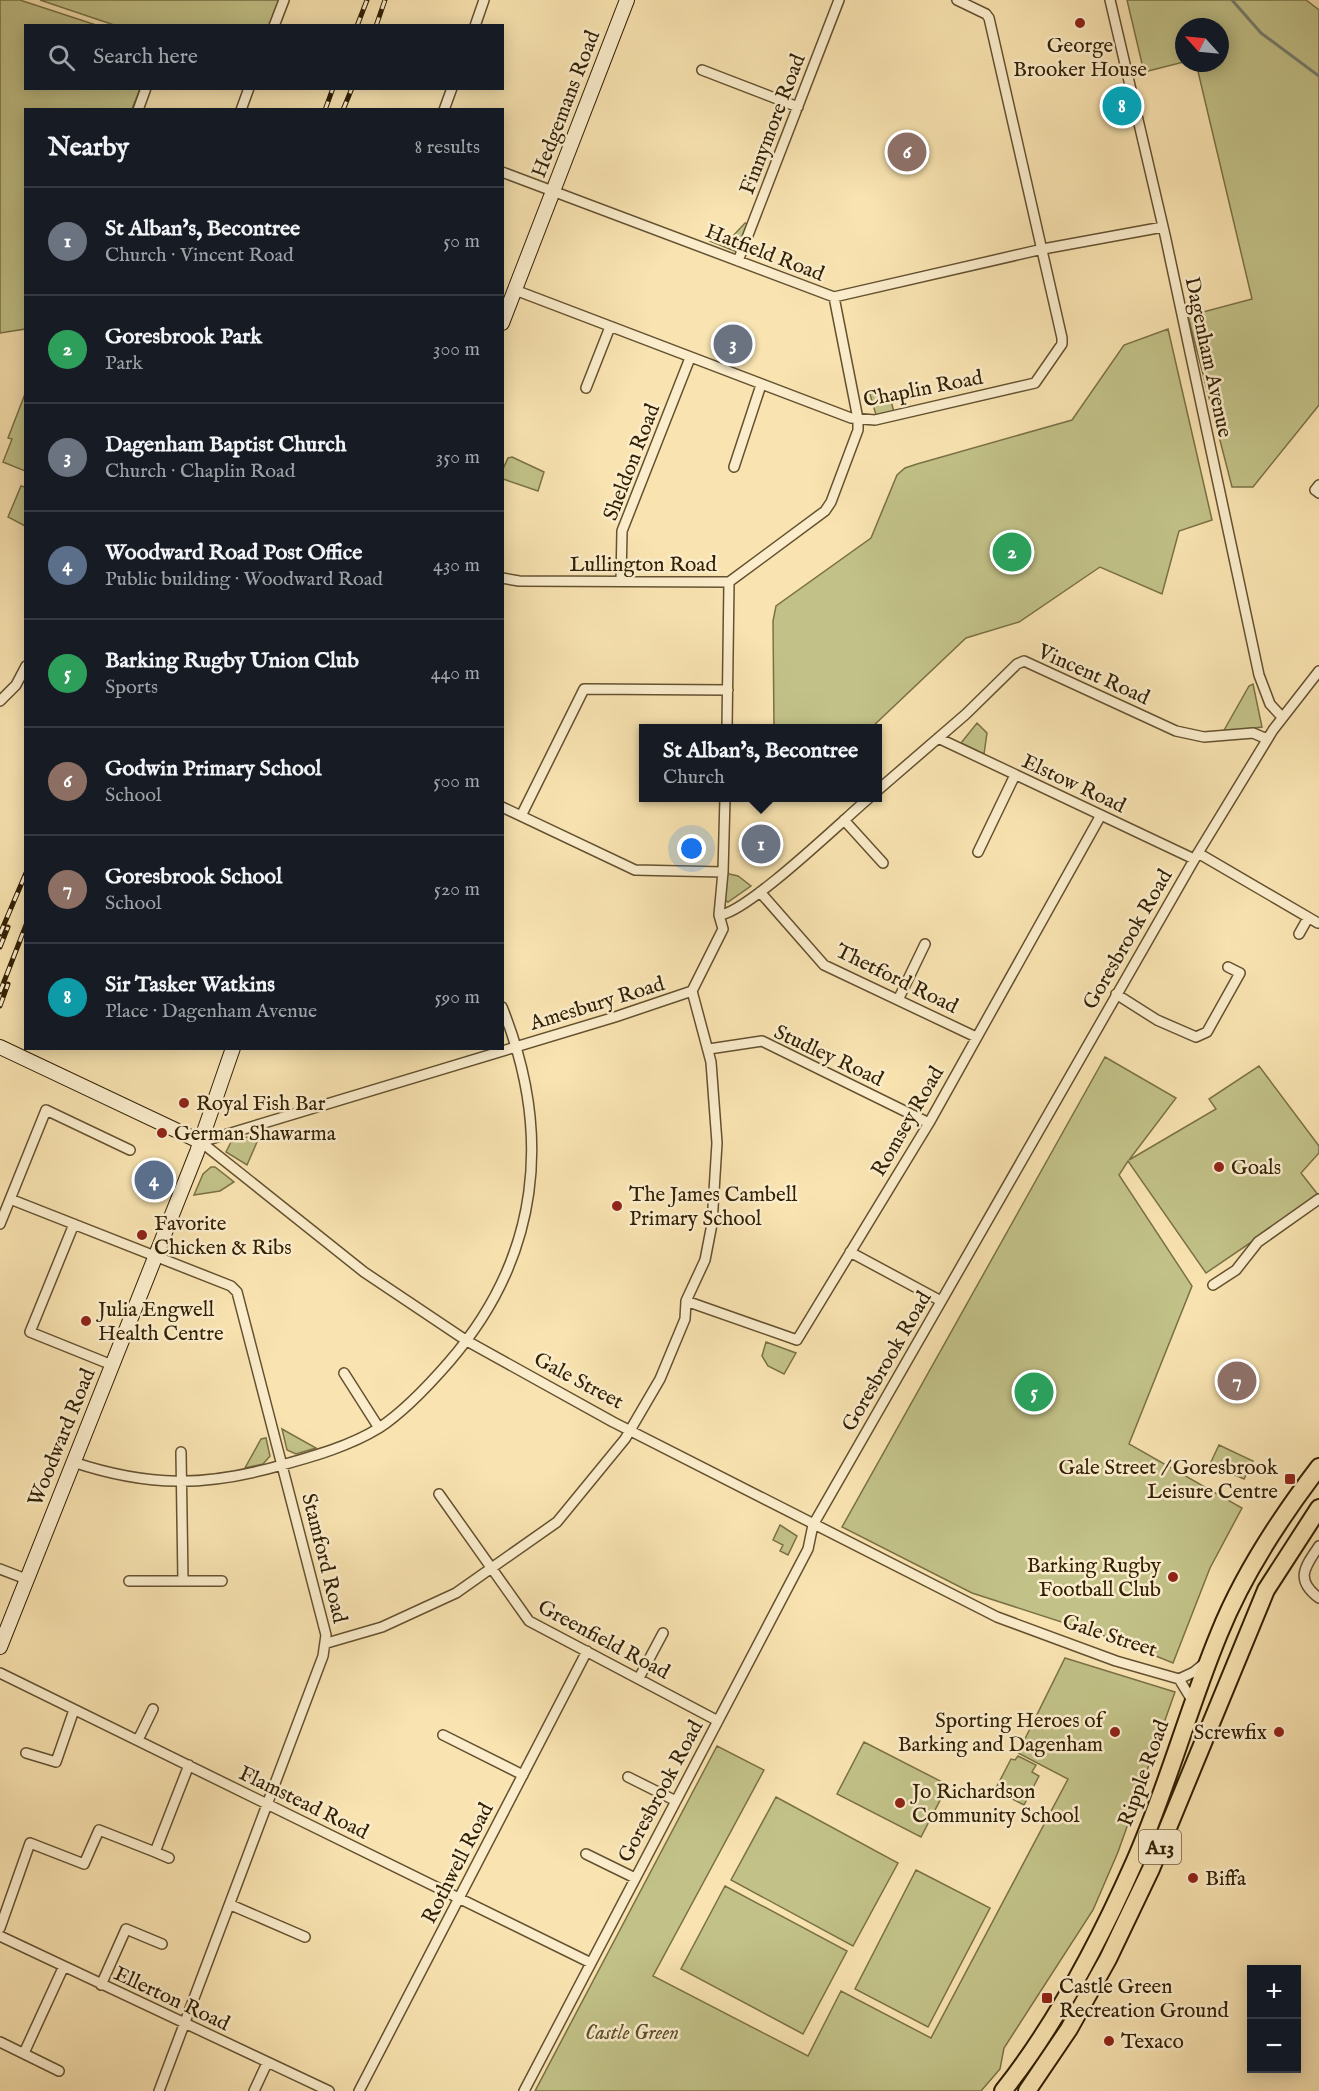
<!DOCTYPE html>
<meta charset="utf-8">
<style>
body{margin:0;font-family:"IM FELL English",serif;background:#242831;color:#f1f3f6}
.controls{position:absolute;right:18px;bottom:18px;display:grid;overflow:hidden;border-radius:0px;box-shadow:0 3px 15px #0003}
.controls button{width:54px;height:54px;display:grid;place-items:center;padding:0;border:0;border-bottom:2px solid #363941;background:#171b24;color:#f1f3f6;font:30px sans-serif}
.compass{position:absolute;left:1175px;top:18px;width:54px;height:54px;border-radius:50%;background:#171b24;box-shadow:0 3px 15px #0003;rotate:297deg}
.you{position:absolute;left:692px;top:849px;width:21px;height:21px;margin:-15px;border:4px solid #fff;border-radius:50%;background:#1a73e8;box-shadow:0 0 0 9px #1a73e833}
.badge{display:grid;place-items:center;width:39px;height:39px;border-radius:50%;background:#c59692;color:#fff;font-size:20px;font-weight:700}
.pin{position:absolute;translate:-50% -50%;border:3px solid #fff;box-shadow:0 2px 6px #0006}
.popup{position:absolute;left:639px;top:724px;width:243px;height:78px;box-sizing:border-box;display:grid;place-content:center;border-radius:0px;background:#171b24;filter:drop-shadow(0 2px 4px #0005);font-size:20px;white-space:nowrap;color:#9ea1a6}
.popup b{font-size:22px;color:#f1f3f6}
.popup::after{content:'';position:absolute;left:50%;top:100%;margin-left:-12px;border:12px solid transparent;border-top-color:#171b24}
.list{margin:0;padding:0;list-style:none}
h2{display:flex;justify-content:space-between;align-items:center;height:78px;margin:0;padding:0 24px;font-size:26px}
h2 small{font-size:20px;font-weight:400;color:#9ea1a6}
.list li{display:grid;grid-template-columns:39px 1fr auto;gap:18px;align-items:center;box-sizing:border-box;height:108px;padding:0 24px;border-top:2px solid #363941}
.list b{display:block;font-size:22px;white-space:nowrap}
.list p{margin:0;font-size:20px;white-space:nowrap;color:#9ea1a6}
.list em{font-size:20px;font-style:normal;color:#9ea1a6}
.icon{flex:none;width:33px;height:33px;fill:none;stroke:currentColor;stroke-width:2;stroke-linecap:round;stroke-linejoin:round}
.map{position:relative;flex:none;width:1319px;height:2091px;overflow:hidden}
.search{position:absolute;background:#171b24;box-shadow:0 3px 15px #0003;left:24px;top:24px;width:480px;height:66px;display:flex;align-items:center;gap:15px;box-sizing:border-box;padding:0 21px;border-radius:0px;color:#9ea1a6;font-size:22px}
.panel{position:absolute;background:#171b24;box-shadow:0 3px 15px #0003;left:24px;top:108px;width:480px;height:942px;border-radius:0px}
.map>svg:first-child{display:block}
.green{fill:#c2c288;stroke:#7a7146;stroke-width:1.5}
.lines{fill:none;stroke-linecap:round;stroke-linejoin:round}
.stream{stroke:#757e6f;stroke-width:3}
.street-casing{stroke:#645130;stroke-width:12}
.secondary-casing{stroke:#322005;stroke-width:16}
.highway-casing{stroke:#322005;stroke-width:20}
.street{stroke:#fbedcc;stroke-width:9}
.secondary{stroke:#fbedcc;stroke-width:14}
.highway{stroke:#f9e4b1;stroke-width:16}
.rail-casing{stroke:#322005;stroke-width:5}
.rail{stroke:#fbedcc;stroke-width:3;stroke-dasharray:9;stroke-linecap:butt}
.poi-dot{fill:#8f2418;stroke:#fbedcc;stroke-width:2}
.labels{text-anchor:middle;stroke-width:5;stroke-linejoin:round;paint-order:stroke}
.shield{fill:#fbedcc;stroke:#6e5e41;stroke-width:1.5}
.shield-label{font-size:20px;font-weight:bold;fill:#322005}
.poi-label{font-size:21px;fill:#322005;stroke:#fbedcc;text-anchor:start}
.street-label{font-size:21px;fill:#322005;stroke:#fbedcc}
.park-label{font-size:21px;font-style:italic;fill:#5d512c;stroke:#fbedcc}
</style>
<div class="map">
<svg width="1319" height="2091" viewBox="0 0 1319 2091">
<rect width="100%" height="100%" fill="#f9e4b1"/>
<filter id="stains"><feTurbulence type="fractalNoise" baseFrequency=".00333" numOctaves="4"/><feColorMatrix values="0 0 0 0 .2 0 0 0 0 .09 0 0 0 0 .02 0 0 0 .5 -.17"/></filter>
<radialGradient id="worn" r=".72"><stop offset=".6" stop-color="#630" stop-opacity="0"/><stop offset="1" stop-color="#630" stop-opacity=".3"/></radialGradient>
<path class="green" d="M0,0H20L96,25L26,26V88L140,89L132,109L26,110L25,329L0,333Z
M40,0H279L270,26L114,25Z
M1127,0H1306L1319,10V405L1253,487H1232L1188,316L1252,299L1196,63H1220V27H1184V62L1144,72Z
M745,223L751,225L737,252L710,241L713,235L732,237Z
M1168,329L1212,520L1179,531L1162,594L1100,567L1019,622L966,638L871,728H774L773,621L776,606L871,538L897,475L905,468L917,464L1072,420L1124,345Z
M877,390L891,401L894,412L876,415L869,391Z
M25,394V471L3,462L12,439L8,438Z
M512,457L544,472L538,491L503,479V469L508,458Z
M21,486L25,487V526L8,517Z
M1253,684L1262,727L1223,732L1249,686Z
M977,723L987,733L984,754L961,743Z
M725,873L738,876L751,886L728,902L725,900Z
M1105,1057L1176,1098L1129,1160L1216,1109L1209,1099L1259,1066L1319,1146V1153L1301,1173L1319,1196L1206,1273L1128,1161L1119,1175L1192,1286L1129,1444L1242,1508L1210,1568L1173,1663L1114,1639L972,1593L842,1527Z
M254,1135L257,1142L247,1165L226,1152L231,1142Z
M211,1167H215L234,1182L220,1191L194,1195L203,1174Z
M766,1342L796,1353L784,1374L768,1366L762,1356Z
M282,1429L316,1448L296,1454L287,1450Z
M266,1438L270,1456L263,1464L245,1468L261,1439Z
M1219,1445L1253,1461L1244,1479L1210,1464Z
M780,1525L797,1536L788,1555L780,1551L783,1545L773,1540Z
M1065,1658L1175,1692L1118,1852L1093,1910L1004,2048L1000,2069L981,2091H535L717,1746L764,1770L653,1976L808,2056L841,1991L931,2038L1068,1779L1018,1753Z
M864,1742L948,1785L921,1837L837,1794Z
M1018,1756L1036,1765L1032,1772L1039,1776L1024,1805L995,1790L1011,1759L1015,1760Z
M776,1797L898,1863L853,1946L731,1880Z
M916,1870L990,1908L928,2027L855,1989Z
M725,1886L847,1951L803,2034L681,1969Z"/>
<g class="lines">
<path class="stream" d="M1232,0L1261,33L1319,76"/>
<defs>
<path id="street" d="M1110,0L1165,235L1259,675L1270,704L1282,717
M274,26L284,0
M475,26L484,0
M702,70L798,107
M138,110L146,88
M241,110L249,88
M444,110L452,88
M502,172L834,297L1043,249L1163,227
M738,261L839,0
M515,290L851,418L875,420L1035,383L1062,344V338L989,18L986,14L957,0
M586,388L610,327
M734,467L761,385
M1319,485L1315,490L1319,493
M502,578L519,581L729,582L825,511L831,502L858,430V419L834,297
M621,581L622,531L690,358
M0,701L16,685L26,666
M727,728L729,582
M938,738L1194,859
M878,790L966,714L1017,664L1024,661L1176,731L1204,737L1253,733L1267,739
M502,807L635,870L723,872
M521,816L584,689L728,690
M844,820L883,863
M978,852L1015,775
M1198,853L1318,923
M760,892L824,965L976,1037
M719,915C746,914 843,820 869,798
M1299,934L1308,918
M1116,994L1157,1020L1196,1037L1207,1032L1240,973L1228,967
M898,1000L925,944
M709,1049L762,1041L929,1123
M201,1142L364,1272L467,1341L613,1422L997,1617L1116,1661L1179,1679L1194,1672L1205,1663
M201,1142L615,1017L692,991L723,929L719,915L723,872L725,798
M10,1199L231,1286L237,1292L326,1635L323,1656L159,2091
M0,1224L46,1110L130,1150
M74,1224L30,1332L112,1365
M850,1252L941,1301
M1213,1285L1236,1270L1258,1242L1319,1199
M686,1301L797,1340L929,1123L1101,815
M344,1373L379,1428
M181,1452L183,1581
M73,1462C148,1487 206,1487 282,1465C314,1456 350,1446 379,1428C405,1411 429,1385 449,1362C540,1257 553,1134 502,1007
M439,1494L529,1621L718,1721
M1319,1546C1304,1568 1295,1580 1319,1598
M0,1569L26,1579
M129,1581H222
M327,1643L382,1627L456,1593L557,1522L625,1439L660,1379L685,1319L686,1301L705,1260L712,1224L717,1143L711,1062L692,991
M0,1673L591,1963
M639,1678L663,1633
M1179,1679L1193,1702
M443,1735L523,1775
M138,1740L153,1709
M26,1753L56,1762L74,1710
M628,1777L676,1801
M155,1852L169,1858
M586,1854L635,1878
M231,1905L305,1937
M0,1928L30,1843L84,1864L99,1830L155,1852L189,1765
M0,1936L329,2091
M101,1985L126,1929L162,1944
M0,2042L59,2071
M24,2053L63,1968
M254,2091L267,2063
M359,2091L587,1651
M524,2091L808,1549L813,1525L1198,853L1273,730L1319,671"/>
<path id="secondary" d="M502,323L627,0
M0,1047L201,1142
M0,1647L197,1152L233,1048"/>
<path id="highway" d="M1003,2091C1057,2023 1099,1942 1134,1863C1167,1789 1188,1709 1219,1634C1243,1574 1280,1518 1319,1467
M1027,2091L1069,2029L1108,1959L1151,1869L1266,1590L1319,1508"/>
</defs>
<use href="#street" class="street-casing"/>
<use href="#secondary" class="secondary-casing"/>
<use href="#highway" class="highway-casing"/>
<use href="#street" class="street"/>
<use href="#secondary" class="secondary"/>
<use href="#highway" class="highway"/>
<defs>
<path id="rail" d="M357,26L367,0
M376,26L385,0
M325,110L333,88
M343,110L352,88
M0,934L26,873
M0,947L8,927
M0,992L26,925
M0,1006L8,984"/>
</defs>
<use href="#rail" class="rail-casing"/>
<use href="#rail" class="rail"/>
</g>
<g class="poi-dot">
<circle cx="1080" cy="23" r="6"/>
<circle cx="184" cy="1103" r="6"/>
<circle cx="162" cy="1133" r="6"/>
<circle cx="1219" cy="1167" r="6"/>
<circle cx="617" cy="1206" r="6"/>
<circle cx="142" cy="1235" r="6"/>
<circle cx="86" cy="1321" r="6"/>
<rect x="1284" y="1473" width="12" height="12" rx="3"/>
<circle cx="1173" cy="1577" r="6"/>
<circle cx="1115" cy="1732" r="6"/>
<circle cx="1279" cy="1732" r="6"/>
<circle cx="900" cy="1803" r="6"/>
<circle cx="1193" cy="1878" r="6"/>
<rect x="1041" y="1992" width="12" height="12" rx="3"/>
<circle cx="1109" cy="2041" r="6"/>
</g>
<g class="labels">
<rect class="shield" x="1139" y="1830" width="42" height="34" rx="4.5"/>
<g class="shield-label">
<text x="1160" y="1854">A13</text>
</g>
<g class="poi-label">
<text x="1080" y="52" text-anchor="middle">George<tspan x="1080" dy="24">Brooker House</tspan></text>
<text x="196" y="1110">Royal Fish Bar</text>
<text x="174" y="1140">German Shawarma</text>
<text x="1231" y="1174">Goals</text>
<text x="629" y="1201">The James Cambell<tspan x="629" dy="24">Primary School</tspan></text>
<text x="154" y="1230">Favorite<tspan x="154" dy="24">Chicken &amp; Ribs</tspan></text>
<text x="98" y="1316">Julia Engwell<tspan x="98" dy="24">Health Centre</tspan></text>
<text x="1278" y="1474" text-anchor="end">Gale Street / Goresbrook<tspan x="1278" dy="24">Leisure Centre</tspan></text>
<text x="1161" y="1572" text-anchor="end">Barking Rugby<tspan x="1161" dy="24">Football Club</tspan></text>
<text x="1103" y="1727" text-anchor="end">Sporting Heroes of<tspan x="1103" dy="24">Barking and Dagenham</tspan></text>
<text x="1267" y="1739" text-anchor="end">Screwfix</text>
<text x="912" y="1798">Jo Richardson<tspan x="912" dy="24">Community School</tspan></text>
<text x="1205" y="1885">Biffa</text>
<text x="1059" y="1993">Castle Green<tspan x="1059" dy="24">Recreation Ground</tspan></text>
<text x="1121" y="2048">Texaco</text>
</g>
<g class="street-label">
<text transform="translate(565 104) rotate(-69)" y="7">Hedgemans Road</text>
<text transform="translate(772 124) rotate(-69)" y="7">Finnymore Road</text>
<text transform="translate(765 252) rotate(21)" y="7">Hatfield Road</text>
<text transform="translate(1209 357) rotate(78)" y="7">Dagenham Avenue</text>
<text transform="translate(923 388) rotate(-11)" y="7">Chaplin Road</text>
<text transform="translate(631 462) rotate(-69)" y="7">Sheldon Road</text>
<text x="643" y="571">Lullington Road</text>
<text transform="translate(1094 674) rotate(24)" y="7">Vincent Road</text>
<text transform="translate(1074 783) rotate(25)" y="7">Elstow Road</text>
<text transform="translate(1127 939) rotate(-60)" y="7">Goresbrook Road</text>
<text transform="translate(897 978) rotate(26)" y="7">Thetford Road</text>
<text transform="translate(597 1003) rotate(-17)" y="7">Amesbury Road</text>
<text transform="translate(829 1055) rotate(25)" y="7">Studley Road</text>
<text transform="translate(907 1121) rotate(-60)" y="7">Romsey Road</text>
<text transform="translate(886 1361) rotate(-60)" y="7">Goresbrook Road</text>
<text transform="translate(579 1380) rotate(28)" y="7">Gale Street</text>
<text transform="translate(61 1437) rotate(-68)" y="7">Woodward Road</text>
<text transform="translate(325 1558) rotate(76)" y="7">Stamford Road</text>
<text transform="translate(1110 1635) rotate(18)" y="7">Gale Street</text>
<text transform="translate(604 1639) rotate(28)" y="7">Greenfield Road</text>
<text transform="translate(1143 1773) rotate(-70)" y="7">Ripple Road</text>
<text transform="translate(660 1791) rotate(-62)" y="7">Goresbrook Road</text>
<text transform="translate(304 1802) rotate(26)" y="7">Flamstead Road</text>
<text transform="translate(457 1863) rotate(-63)" y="7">Rothwell Road</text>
<text transform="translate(172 1998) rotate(25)" y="7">Ellerton Road</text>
</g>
<g class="park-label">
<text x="632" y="2039">Castle Green</text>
</g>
</g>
<rect width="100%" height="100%" filter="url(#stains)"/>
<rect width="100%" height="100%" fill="url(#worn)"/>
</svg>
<div class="controls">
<button>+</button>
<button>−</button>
</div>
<svg class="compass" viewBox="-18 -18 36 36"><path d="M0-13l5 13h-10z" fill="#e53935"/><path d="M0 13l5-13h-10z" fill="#9ea1a6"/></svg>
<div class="you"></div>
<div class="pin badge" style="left:761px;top:844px;background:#6b7280">1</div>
<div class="popup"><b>St Alban's, Becontree</b>Church</div>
<div class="pin badge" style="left:1012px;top:552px;background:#2e9e5b">2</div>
<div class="pin badge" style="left:733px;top:344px;background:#6b7280">3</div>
<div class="pin badge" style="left:154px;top:1180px;background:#5c6f8a">4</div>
<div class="pin badge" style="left:1034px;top:1392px;background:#2e9e5b">5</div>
<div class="pin badge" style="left:907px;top:152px;background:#8d6e63">6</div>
<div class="pin badge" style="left:1237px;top:1381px;background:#8d6e63">7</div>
<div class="pin badge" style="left:1122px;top:106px;background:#0f9aa8">8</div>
<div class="search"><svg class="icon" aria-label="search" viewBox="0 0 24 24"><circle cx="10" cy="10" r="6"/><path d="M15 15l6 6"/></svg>Search here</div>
<section class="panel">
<h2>Nearby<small>8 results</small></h2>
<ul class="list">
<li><span class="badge" style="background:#6b7280">1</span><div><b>St Alban's, Becontree</b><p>Church · Vincent Road</p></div><em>50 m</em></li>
<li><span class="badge" style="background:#2e9e5b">2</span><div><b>Goresbrook Park</b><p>Park</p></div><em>300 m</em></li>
<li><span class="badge" style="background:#6b7280">3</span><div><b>Dagenham Baptist Church</b><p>Church · Chaplin Road</p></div><em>350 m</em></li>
<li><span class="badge" style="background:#5c6f8a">4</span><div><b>Woodward Road Post Office</b><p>Public building · Woodward Road</p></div><em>430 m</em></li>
<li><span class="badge" style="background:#2e9e5b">5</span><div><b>Barking Rugby Union Club</b><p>Sports</p></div><em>440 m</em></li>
<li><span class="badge" style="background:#8d6e63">6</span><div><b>Godwin Primary School</b><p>School</p></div><em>500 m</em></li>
<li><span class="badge" style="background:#8d6e63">7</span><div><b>Goresbrook School</b><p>School</p></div><em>520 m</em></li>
<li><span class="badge" style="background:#0f9aa8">8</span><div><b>Sir Tasker Watkins</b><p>Place · Dagenham Avenue</p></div><em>590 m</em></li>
</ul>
</section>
</div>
